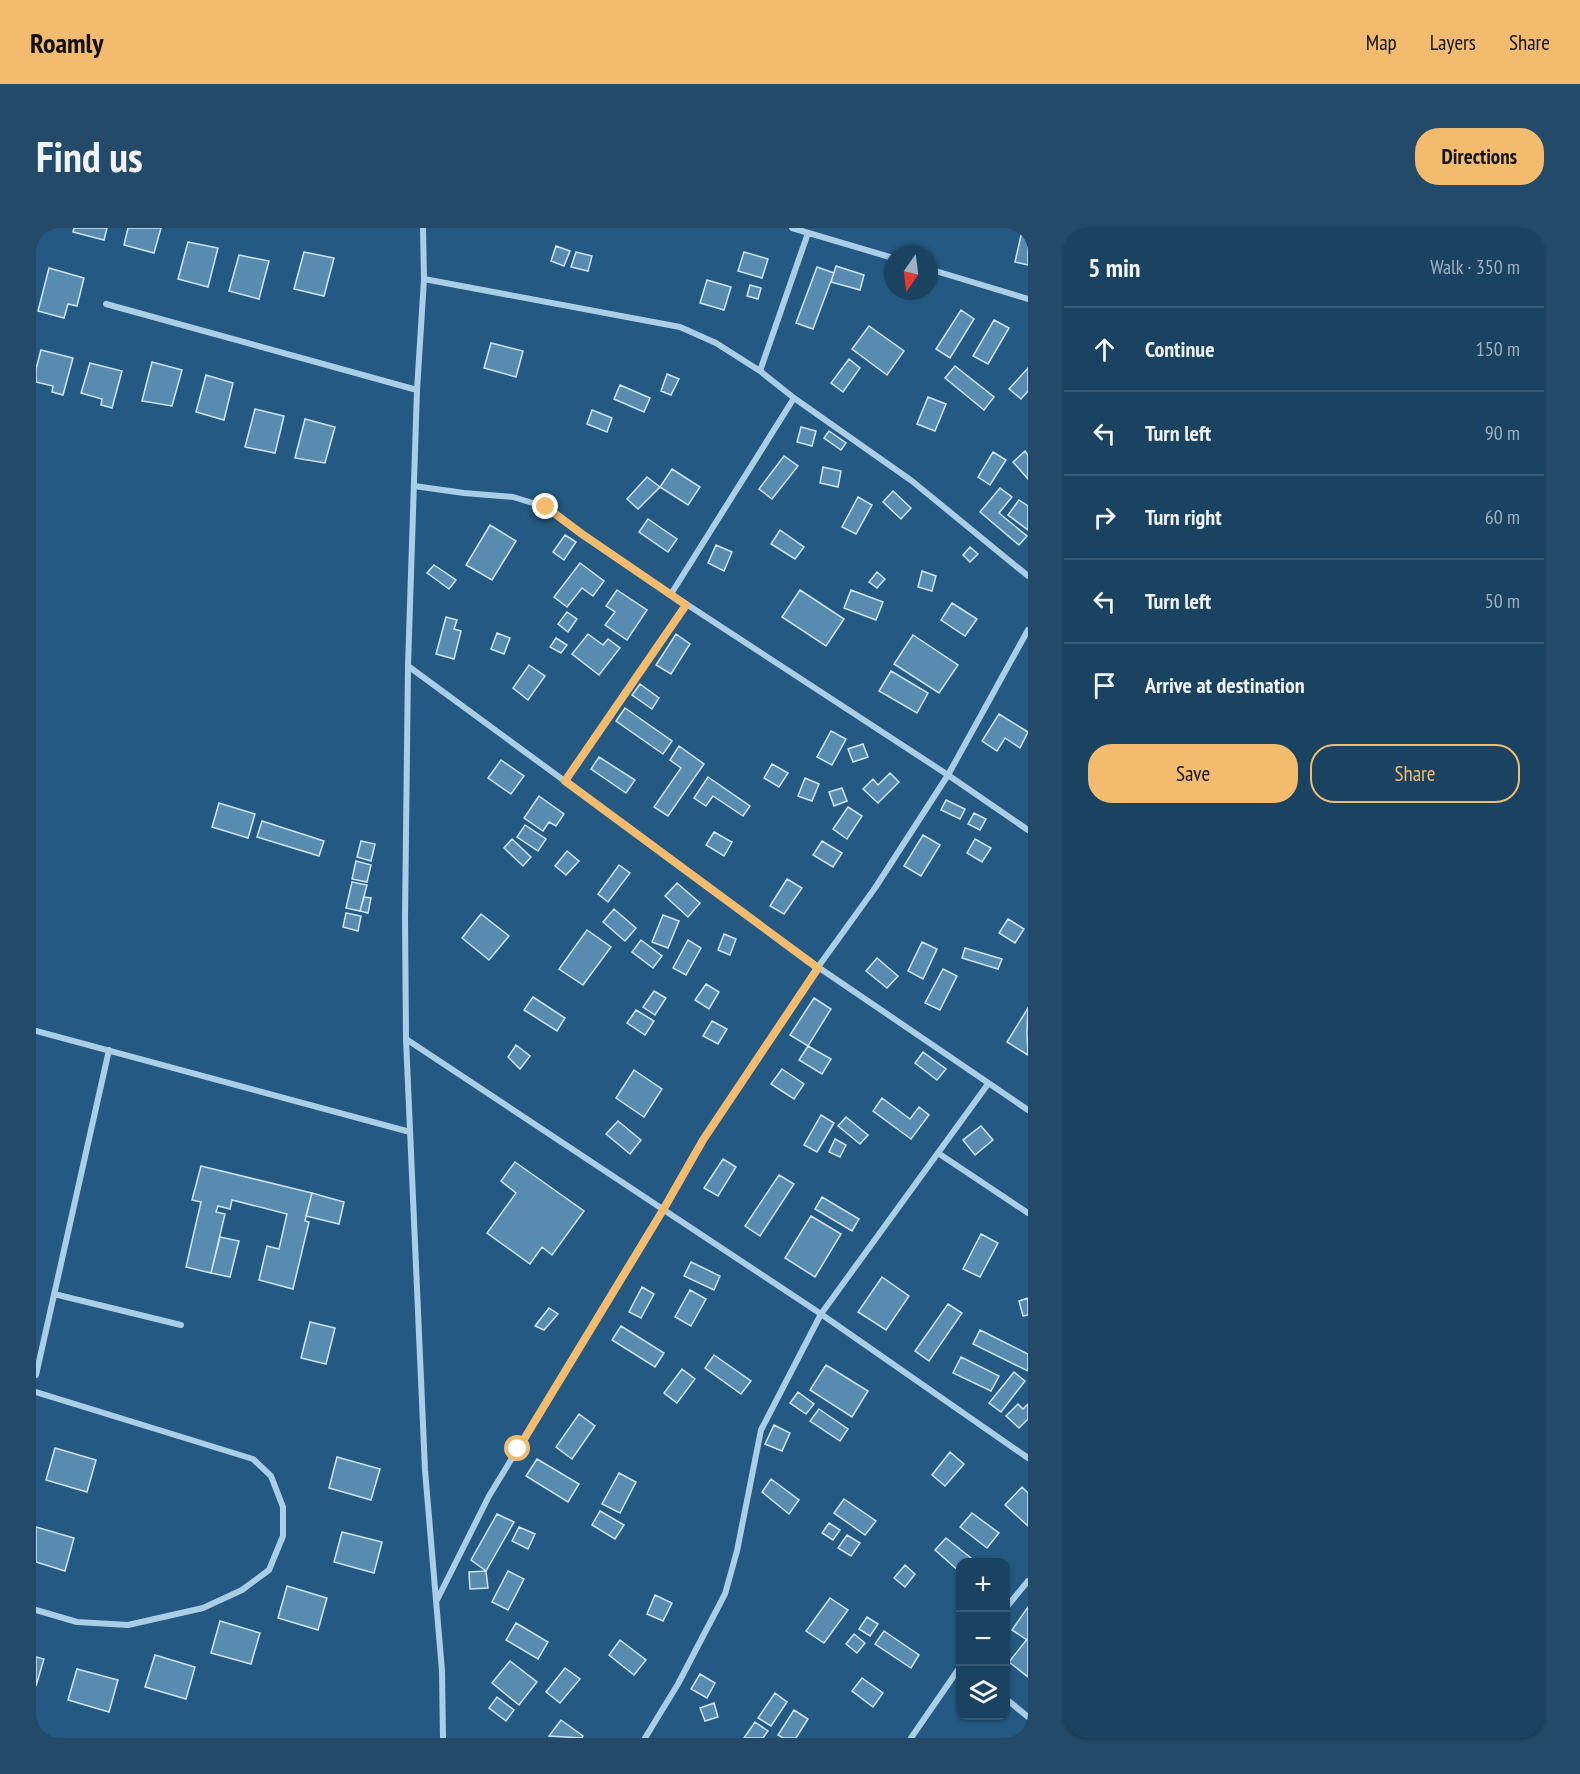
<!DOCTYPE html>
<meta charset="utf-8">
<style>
body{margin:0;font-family:"PT Sans Narrow",sans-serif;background:#234a68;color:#f1f3f6}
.controls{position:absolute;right:18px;bottom:18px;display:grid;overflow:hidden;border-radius:12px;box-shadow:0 2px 4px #0004}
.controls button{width:54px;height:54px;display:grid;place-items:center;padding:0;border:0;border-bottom:2px solid #385c77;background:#1a4362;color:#f1f3f6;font:30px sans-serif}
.compass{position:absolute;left:848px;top:18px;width:54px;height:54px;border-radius:50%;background:#1a4362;box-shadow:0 2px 4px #0004;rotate:194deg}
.stop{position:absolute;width:18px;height:18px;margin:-14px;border:4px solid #f2bb6e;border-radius:50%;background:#fff}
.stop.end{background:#f2bb6e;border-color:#fff;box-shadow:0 2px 6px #0008}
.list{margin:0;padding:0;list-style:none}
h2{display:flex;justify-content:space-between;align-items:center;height:78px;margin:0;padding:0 24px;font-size:26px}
h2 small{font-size:20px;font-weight:400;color:#9fb0be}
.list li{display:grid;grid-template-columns:39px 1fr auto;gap:18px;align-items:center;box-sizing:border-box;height:84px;padding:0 24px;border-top:2px solid #385c77}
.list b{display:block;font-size:22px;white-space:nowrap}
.list em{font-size:20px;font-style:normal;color:#9fb0be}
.actions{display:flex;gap:12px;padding:18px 24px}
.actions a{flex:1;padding:14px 0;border:2px solid #f2bb6e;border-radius:24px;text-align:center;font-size:21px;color:#f2bb6e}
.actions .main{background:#f2bb6e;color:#111}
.icon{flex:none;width:33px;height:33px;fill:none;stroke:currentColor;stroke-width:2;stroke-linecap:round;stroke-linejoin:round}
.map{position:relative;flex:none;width:992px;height:1510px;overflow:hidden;border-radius:24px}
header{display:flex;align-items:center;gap:36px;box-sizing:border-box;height:84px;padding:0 30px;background:#f2bb6e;color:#111}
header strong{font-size:28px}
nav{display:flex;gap:33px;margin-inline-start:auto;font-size:21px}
.intro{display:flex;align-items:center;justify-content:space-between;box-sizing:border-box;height:144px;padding:0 36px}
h1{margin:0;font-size:42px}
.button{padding:15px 27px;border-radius:24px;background:#f2bb6e;color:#111;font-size:21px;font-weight:700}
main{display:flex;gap:36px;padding:0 36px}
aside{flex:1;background:#1a4362;border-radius:24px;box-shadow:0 2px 4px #0004}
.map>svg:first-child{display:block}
.building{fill:#588bb0;stroke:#cfe5f6;stroke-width:1.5}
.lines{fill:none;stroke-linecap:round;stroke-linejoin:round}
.minor{stroke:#abcee7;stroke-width:6}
.route{stroke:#f2bb6e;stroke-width:8}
</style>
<header>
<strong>Roamly</strong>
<nav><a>Map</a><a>Layers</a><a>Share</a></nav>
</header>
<div class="intro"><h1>Find us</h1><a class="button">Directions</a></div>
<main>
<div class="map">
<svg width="992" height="1510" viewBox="0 0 992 1510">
<rect width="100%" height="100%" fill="#235982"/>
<path class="building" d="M38,0H71L68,12L37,4Z
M92,0H125L118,25L88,17Z
M986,3L992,4V37L979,34Z
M152,14L182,20L172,59L142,51Z
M520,18L534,23L528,38L515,33Z
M268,24L298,30L288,68L258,61Z
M540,24L556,28L552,43L535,39Z
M708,24L732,31L726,50L702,43Z
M203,27L233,33L223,71L193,63Z
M800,38L828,47L824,62L795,54Z
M781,39L798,45L777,101L760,95Z
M13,40L48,50L41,78L32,76L28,90L2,83Z
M671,52L695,59L688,82L664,75Z
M714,57L725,60L722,71L711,68Z
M925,82L938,91L914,130L900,121Z
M958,92L973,100L952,136L937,128Z
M833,98L868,123L851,147L816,121Z
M455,115L487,123L480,149L448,140Z
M5,122L37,130L27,167L16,164L17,158L0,154V141Z
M813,131L824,140L807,164L795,155Z
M116,134L146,142L136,178L106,173Z
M54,135L86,143L76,180L65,177L66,171L45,165Z
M919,138L958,169L948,182L909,150Z
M992,140V163L985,171L973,161Z
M631,146L643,151L635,167L625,163Z
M170,147L197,155L188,192L160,184Z
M584,157L614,170L608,184L578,171Z
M892,169L910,176L899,203L881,196Z
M219,181L248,188L239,225L209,219Z
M556,182L576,190L571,204L551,196Z
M269,191L299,199L289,235L259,230Z
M765,199L780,203L776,218L761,214Z
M793,203L810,215L805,222L788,210Z
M989,223L992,227V251L977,234Z
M957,224L970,232L954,257L942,249Z
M748,228L762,238L736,271L723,261Z
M787,239L805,243L802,259L784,255Z
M636,241L664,259L652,277L624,259Z
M611,249L624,259L602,281L591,271Z
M964,260L976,269L963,285L991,308L983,317L944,284Z
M857,263L875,280L865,291L847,274Z
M822,269L836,277L820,306L806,299Z
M983,272L992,278V302L972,287Z
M612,291L641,311L632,324L603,304Z
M454,297L480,313L456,352L430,337Z
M744,302L768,319L759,331L735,316Z
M529,307L540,314L528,332L517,324Z
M680,317L696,324L688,343L672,335Z
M934,319L942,326L934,334L927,327Z
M544,335L568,353L557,368L546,360L531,379L518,369Z
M398,337L420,352L413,361L391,345Z
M886,343L900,348L896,363L882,359Z
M841,344L849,351L841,360L833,354Z
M581,362L611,382L591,412L569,397L579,384L570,378Z
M764,362L808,391L790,418L746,389Z
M815,362L847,374L840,392L808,380Z
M916,375L941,391L929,408L905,392Z
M531,384L541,391L532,404L522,396Z
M410,389L421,392L418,401L425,403L418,431L400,426Z
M461,405L474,410L468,426L455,421Z
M552,406L567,417L572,411L584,420L563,447L536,426Z
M640,406L654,416L635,446L620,437Z
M877,407L922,437L903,465L858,436Z
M520,410L531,417L525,425L514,419Z
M493,437L509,448L492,472L477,460Z
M855,443L892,465L881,485L843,463Z
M604,456L623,470L616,481L596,467Z
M589,480L636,513L627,526L580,493Z
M963,486L992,504L984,520L969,510L961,523L946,513Z
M795,503L810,511L796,537L781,529Z
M827,516L832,529L817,534L812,521Z
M643,518L668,536L632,588L618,579L645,540L634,532Z
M563,529L599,552L590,565L555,541Z
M465,532L488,548L475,566L452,550Z
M736,536L752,545L743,559L728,550Z
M854,545L863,554L842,575L827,561L837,551L842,557Z
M672,549L714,578L707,588L677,568L670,578L658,570Z
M769,550L783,556L776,573L762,568Z
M806,560L811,573L798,578L793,564Z
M503,568L528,586L520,598L513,594L507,603L488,590Z
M910,572L929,581L924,591L905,582Z
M183,575L219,586L212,610L176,599Z
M812,579L826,588L811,611L797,601Z
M938,585L950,591L944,602L932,596Z
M226,593L288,613L283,628L221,609Z
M489,597L510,611L502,623L481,609Z
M678,604L696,614L688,628L670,617Z
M887,607L904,617L885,648L868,638Z
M476,611L495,629L487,638L468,620Z
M939,611L955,620L946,634L931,625Z
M325,613L339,616L335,633L321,629Z
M786,613L806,625L797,639L777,627Z
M531,623L543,633L530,647L519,638Z
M320,633L335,637L331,654L316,651Z
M583,637L594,645L572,674L562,666Z
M751,651L766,660L748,686L734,678Z
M316,654L331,657L324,683L310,680Z
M641,655L664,675L652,689L629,668Z
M328,669L335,670L332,685L324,683Z
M578,681L600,700L589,713L567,694Z
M310,685L325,688L322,703L307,699Z
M445,686L473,708L453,732L426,710Z
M627,687L643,693L632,720L616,714Z
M972,691L988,701L979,715L963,705Z
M551,702L575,719L547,757L523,741Z
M688,706L700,711L694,727L682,722Z
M605,712L626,728L617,740L596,724Z
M652,712L665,720L650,747L637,740Z
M886,714L901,721L887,751L872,743Z
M929,720L966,731L962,741L926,730Z
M841,730L862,748L851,760L830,743Z
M907,741L921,748L904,782L889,775Z
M670,756L683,764L673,781L659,772Z
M618,763L630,770L619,787L607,779Z
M497,769L529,790L521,803L488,782Z
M778,770L795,781L772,818L754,807Z
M992,780L991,806L992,827L971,814Z
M600,782L618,793L609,807L591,795Z
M676,793L691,801L682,816L667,808Z
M480,817L494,828L484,841L472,829Z
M772,818L795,831L786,846L763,832Z
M887,824L910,841L901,852L879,835Z
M746,841L768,856L758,871L735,856Z
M598,842L626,861L608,889L580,870Z
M846,870L874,891L883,879L893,887L875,911L837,883Z
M785,887L798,895L781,924L768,917Z
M810,889L832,907L824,916L802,898Z
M582,893L605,912L594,926L570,906Z
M945,898L957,912L939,927L927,912Z
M799,911L810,917L804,929L793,924Z
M687,931L700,939L682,968L668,960Z
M479,934L548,983L516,1027L506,1019L494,1036L451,1005L480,965L465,953Z
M165,938L276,965L269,993L273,994L257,1061L223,1052L231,1018L243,1021L251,986L196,972L194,981L182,978L180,984L189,986L175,1045L150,1039L165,974L156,972Z
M743,947L758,956L724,1008L709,998Z
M276,965L308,974L303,996L270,988Z
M786,969L823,991L816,1003L779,981Z
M775,988L805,1006L779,1049L749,1030Z
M945,1006L962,1015L944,1049L927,1041Z
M184,1009L203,1013L194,1049L175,1045Z
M655,1034L684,1048L678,1062L648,1048Z
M846,1049L873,1068L850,1102L822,1084Z
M606,1059L618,1066L605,1090L593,1084Z
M654,1062L670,1071L655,1098L639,1089Z
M992,1070V1087L987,1088L983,1073Z
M912,1076L926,1085L893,1133L879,1123Z
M513,1080L522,1086L508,1102L499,1098Z
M274,1094L299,1100L290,1136L265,1130Z
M585,1098L628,1125L619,1139L576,1112Z
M944,1102L992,1126V1143L937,1116Z
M678,1127L715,1153L705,1166L669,1140Z
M925,1129L963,1148L955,1163L917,1145Z
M790,1137L832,1163L816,1189L774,1162Z
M646,1141L659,1151L641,1175L628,1165Z
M978,1144L989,1153L965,1184L953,1175Z
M762,1164L778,1176L770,1186L754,1175Z
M982,1176L987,1181L992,1176V1191L983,1200L970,1188Z
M783,1181L812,1201L804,1213L774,1193Z
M543,1186L559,1198L536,1231L520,1219Z
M738,1197L754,1205L746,1223L729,1216Z
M19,1220L60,1232L51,1264L10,1252Z
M914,1224L928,1236L909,1258L896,1247Z
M301,1229L344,1241L335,1272L293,1260Z
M501,1231L543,1256L532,1274L490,1248Z
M583,1245L600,1254L584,1285L566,1276Z
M735,1251L763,1272L753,1286L726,1264Z
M986,1259L992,1265V1298L969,1277Z
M808,1271L840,1293L829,1307L798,1285Z
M564,1283L588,1297L579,1311L556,1297Z
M936,1285L963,1305L951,1320L924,1299Z
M461,1286L478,1294L450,1343L435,1332Z
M793,1295L804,1302L797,1312L786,1305Z
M0,1299L38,1310L29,1343L0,1334Z
M483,1299L499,1306L492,1321L476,1313Z
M306,1304L346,1314L338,1345L298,1334Z
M811,1307L824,1315L815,1328L802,1320Z
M910,1310L940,1334H924V1344L899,1322Z
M869,1337L879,1346L869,1359L858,1350Z
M450,1343L452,1360L434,1361L433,1344Z
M472,1343L488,1351L472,1382L456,1374Z
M251,1358L291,1370L282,1402L242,1390Z
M619,1367L636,1375L627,1393L611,1386Z
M794,1370L812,1382L788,1415L770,1403Z
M992,1379V1410L991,1412L976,1402Z
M831,1389L842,1396L834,1408L823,1401Z
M184,1393L224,1405L215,1436L175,1425Z
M480,1395L512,1414L502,1431L470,1412Z
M848,1403L883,1427L875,1440L839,1416Z
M818,1406L829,1415L821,1425L810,1416Z
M992,1410V1449L973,1434Z
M584,1412L610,1432L598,1447L573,1427Z
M119,1427L159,1439L150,1471L109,1459Z
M0,1429L8,1431L0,1458Z
M474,1433L501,1454L483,1477L456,1455Z
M529,1440L544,1451L524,1475L510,1464Z
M41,1441L82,1452L73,1484L32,1472Z
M664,1446L679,1455L671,1470L655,1461Z
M826,1450L847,1465L837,1479L816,1463Z
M739,1465L751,1474L735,1498L722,1490Z
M461,1469L478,1482L470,1493L453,1480Z
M678,1475L682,1489L669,1493L664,1480Z
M758,1482L772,1491L760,1510H747L742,1507Z
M525,1492L547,1508L546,1510L513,1508Z
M719,1494L732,1503L727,1510H708Z"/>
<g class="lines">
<path class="minor" d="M387,0L388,51L381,162L372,438L369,690L370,811L389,1242L406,1443L407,1510
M756,0L857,30
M893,41L992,71
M388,51L644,99L680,115L724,143L758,170L876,253L992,348
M70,76L381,162
M724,143L772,5
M378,258L428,265L477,269L510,279L546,306L635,366L912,547L992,602
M635,366L758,170
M372,438L782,739L992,882
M529,553L650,377
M0,803L374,904
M370,811L785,1086L992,1230
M902,925L992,985
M18,1066L145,1097
M0,1147L73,822
M0,1164L217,1231L235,1248L247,1279V1308L233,1342L206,1362L167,1380L92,1397L41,1394L0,1382
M401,1372L453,1268L627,982L667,912L782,739L839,660L912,547L992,402
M969,1381L992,1353
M969,1470L992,1489
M609,1510L642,1456L689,1366L701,1323L725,1202L785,1086L952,856
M875,1510L924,1439"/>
</g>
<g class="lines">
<path class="route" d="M482,1221L627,982L667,912L782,740L529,553L650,377L546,306L510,279"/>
</g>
</svg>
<div class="controls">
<button>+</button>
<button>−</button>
<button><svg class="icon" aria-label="layers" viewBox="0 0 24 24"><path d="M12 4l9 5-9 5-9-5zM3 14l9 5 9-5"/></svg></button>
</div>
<svg class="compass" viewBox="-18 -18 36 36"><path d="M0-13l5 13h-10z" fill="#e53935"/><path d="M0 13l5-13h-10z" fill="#9fb0be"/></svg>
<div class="stop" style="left:482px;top:1221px"></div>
<div class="stop end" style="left:510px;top:279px"></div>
</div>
<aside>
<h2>5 min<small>Walk · 350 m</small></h2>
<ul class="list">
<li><svg class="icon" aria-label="ahead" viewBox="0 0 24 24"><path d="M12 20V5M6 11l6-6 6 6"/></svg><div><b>Continue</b></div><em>150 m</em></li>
<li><svg class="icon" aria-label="left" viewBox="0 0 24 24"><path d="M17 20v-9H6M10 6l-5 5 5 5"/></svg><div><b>Turn left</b></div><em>90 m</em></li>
<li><svg class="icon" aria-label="right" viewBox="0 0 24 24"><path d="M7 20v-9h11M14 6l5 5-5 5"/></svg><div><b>Turn right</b></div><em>60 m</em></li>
<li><svg class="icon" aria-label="left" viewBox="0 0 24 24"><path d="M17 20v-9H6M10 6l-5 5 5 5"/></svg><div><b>Turn left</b></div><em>50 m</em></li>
<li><svg class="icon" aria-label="arrive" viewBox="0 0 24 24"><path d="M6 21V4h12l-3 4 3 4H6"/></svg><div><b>Arrive at destination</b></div></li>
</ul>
<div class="actions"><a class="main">Save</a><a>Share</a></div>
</aside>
</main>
